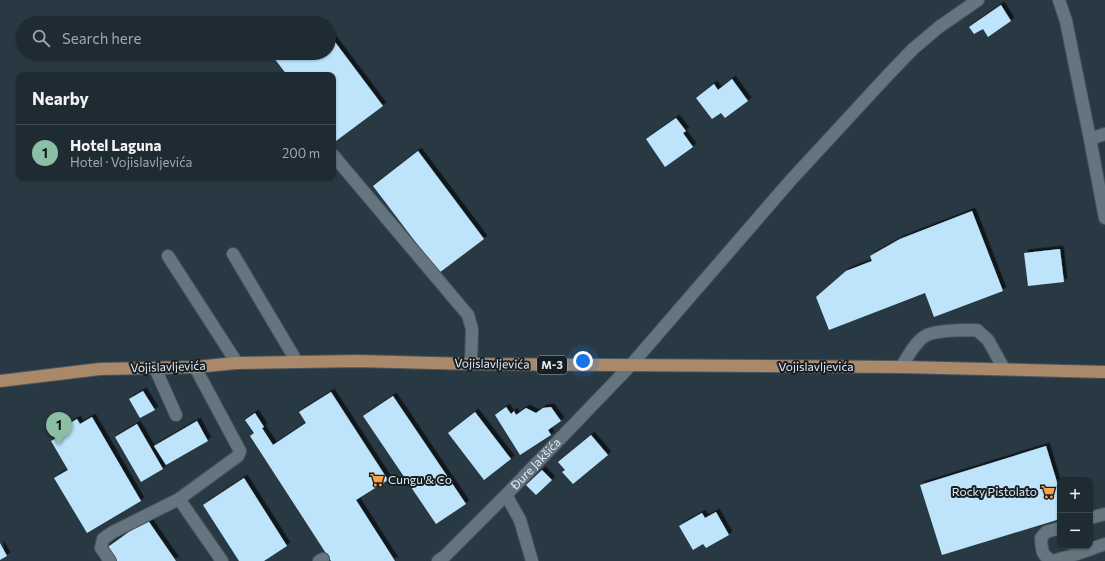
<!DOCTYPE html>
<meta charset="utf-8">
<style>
body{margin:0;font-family:Commissioner,sans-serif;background:#2c373e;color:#f1f3f6}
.controls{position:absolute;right:12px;bottom:12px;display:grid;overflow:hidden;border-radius:8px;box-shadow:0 1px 3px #0004}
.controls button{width:36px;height:36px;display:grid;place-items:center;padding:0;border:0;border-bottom:1px solid #3c474d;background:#1f2b32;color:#f1f3f6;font:20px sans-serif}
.you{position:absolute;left:583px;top:361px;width:14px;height:14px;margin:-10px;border:3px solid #fff;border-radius:50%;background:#1a73e8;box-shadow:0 0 0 6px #1a73e833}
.badge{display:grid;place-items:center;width:26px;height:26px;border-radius:50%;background:#8abfa5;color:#111;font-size:13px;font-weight:700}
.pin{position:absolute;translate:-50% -33px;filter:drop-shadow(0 1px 2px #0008)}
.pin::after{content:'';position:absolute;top:21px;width:14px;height:12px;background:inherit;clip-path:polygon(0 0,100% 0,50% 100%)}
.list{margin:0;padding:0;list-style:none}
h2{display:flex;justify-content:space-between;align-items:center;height:52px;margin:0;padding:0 16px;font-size:17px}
h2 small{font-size:13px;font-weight:400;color:#a1a7ac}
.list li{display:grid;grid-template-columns:26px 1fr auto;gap:12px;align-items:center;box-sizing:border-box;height:56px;padding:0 16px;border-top:1px solid #3c474d}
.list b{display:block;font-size:15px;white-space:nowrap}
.list p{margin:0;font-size:13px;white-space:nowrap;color:#a1a7ac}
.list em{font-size:13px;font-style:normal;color:#a1a7ac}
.icon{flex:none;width:22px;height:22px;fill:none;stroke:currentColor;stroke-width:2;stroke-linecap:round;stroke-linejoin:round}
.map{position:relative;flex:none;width:1105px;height:561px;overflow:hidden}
.search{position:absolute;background:#1f2b32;box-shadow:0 1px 3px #0004;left:16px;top:16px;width:320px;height:44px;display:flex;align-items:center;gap:10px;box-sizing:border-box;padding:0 14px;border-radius:22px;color:#a1a7ac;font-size:15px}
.panel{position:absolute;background:#1f2b32;box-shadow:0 1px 3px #0004;left:16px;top:72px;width:320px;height:108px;border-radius:8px}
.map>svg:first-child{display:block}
.building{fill:#bee4fc;filter:url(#shadow)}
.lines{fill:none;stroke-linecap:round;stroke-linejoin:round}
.minor-casing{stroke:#47555d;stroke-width:14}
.major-casing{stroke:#47555d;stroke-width:14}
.minor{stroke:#647580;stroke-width:12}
.major{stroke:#a98969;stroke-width:12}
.labels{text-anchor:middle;stroke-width:4;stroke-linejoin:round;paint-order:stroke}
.shield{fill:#181f24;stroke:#a5aeb4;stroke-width:1}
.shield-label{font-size:11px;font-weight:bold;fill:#e1ebf1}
.street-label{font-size:12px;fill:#e1ebf1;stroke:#181f24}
.poi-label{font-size:12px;fill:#e1ebf1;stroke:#181f24;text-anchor:start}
</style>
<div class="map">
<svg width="1105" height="561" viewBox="0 0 1105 561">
<defs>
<filter id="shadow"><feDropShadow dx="3.5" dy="-3.5" stdDeviation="0" flood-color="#0009"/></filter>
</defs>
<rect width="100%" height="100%" fill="#293943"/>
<path class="building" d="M1001,5L1011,21L988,37L983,29L974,34L969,27Z
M329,34L383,106L336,141L333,137V75H287L274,58L280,53H329Z
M732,79L748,101L725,118L721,113L712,119L696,98L714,84L718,90Z
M676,118L686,131L683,133L693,147L665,167L646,139Z
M418,151L484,239L439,273L373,186Z
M972,211L1003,291L934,317L925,293L829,330L816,297L846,271L872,261L870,256L900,239Z
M1060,249L1064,282L1028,286L1024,253Z
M143,391L155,410L140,418L129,399Z
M331,392L388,480L356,500L395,561H331L250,436L254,433L245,420L255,413L264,427L262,428L273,445L306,423L299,412Z
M393,396L466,504L436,524L363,416Z
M506,407L511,414L514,411L516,415L526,408L536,413L543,408L551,407L561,421L548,430L551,435L520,455L495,415Z
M475,412L511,459L484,480L448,433Z
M92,417L141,501L87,533L54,478L68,470L51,441L65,433L62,428L77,419L80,424Z
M197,421L208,441L166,465L154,446Z
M137,424L163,469L141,482L115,437Z
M591,435L608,455L573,484L562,472L565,470L558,462Z
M1046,446L1060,492V519L942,555L920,485Z
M542,470L552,480L536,495L526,485Z
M244,478L287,546L264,561H239L203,505Z
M716,512L729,535L706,548L703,544L693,550L679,526L702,513L705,518Z
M147,519L176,561H117L108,547Z
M0,543L7,556L0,560Z"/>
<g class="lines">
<defs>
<g id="minor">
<path d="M1059,0L1066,21L1090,139L1105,218"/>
<path d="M1090,139L1105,134"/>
<path d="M333,155L468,315L472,329L471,364"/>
<path d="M233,254L297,362"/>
<path d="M168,256L237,363"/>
<path d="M195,367L240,451L238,456L179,499L222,561"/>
<path d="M901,367C908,357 915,341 927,335C937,330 965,330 977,330L988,340L1004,369"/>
<path d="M155,368L176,415"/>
<path d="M506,495L520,520L532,561"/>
<path d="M1090,518L1105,514"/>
<path d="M1060,528L1046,532L1041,538C1042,551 1041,555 1053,561L1077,554L1105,544"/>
<path d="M110,561L101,548L103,539L113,532L179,499"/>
<path d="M319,561L323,559"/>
<path id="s1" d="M438,561L445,556L506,495L631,365L791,180L887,76L913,49L939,27L978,0"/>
</g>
<path id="major" d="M0,381L100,369L195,367L237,363L358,361L471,364L901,367L1105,372"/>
</defs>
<use href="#minor" class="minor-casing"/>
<use href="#major" class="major-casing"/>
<use href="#minor" class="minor"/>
<use href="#major" class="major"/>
</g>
<defs>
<symbol id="supermarket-bare" viewBox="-9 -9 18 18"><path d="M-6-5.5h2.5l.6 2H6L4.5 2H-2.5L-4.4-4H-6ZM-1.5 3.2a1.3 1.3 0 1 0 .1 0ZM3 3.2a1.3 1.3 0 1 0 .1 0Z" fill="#f7a248" stroke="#181f24" stroke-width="2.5" paint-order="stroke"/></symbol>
</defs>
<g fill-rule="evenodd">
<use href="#supermarket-bare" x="367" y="470" width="20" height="20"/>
<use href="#supermarket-bare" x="1038" y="482" width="20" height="20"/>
</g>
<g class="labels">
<rect class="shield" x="537" y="356" width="30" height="18" rx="3"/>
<g class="shield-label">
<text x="552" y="369">M-3</text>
</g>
<g class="street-label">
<text transform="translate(492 364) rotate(1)" y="4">Vojislavljevića</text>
<text transform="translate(168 367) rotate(-2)" y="4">Vojislavljevića</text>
<text x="816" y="371">Vojislavljevića</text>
<text dy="4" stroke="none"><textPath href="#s1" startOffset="138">Đure Jakšića</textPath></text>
</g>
<g class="poi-label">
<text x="388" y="484">Cungu &amp; Co</text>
<text x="1037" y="496" text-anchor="end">Rocky Pistolato</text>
</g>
</g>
</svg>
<div class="controls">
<button>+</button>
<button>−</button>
</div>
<div class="you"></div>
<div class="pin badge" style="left:59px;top:445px">1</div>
<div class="search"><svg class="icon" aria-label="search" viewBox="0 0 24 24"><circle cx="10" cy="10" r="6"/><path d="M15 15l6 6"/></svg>Search here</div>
<section class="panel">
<h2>Nearby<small></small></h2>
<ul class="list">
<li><span class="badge">1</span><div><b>Hotel Laguna</b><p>Hotel · Vojislavljevića</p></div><em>200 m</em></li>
</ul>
</section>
</div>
